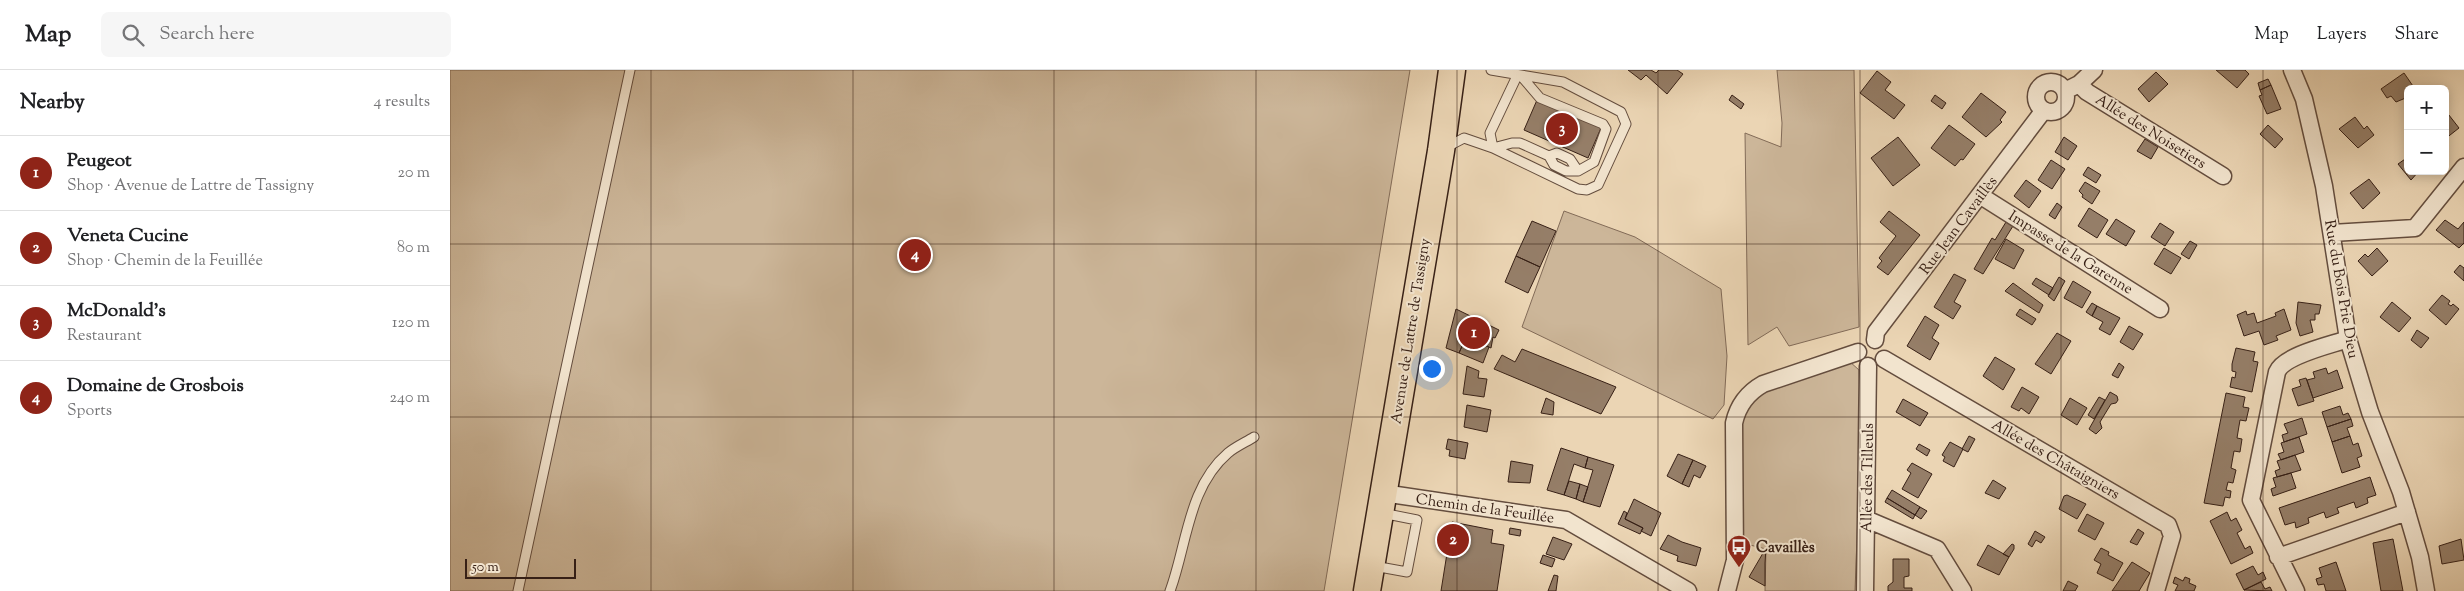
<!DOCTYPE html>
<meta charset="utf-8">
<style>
body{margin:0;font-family:"Sorts Mill Goudy",serif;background:#f6f6f6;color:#202124}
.controls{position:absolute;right:15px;top:15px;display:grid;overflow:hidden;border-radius:8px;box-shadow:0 2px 12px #0003}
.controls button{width:45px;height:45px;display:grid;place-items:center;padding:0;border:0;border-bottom:1px solid #e0e0e0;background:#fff;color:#202124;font:25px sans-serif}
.scale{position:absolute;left:15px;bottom:12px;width:111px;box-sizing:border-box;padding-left:5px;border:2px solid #372016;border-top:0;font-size:14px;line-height:18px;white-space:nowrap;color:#372016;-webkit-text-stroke:4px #f2e4ce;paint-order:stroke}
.you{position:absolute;left:981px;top:298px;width:18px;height:18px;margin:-12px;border:4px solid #fff;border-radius:50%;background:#1a73e8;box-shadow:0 0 0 8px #1a73e833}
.badge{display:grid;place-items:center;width:32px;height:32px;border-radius:50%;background:#8f2418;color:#fff;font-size:16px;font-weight:700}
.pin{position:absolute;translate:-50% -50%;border:2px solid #fff;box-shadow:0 1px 5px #0006}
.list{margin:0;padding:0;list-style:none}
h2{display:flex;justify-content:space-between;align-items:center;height:65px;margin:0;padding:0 20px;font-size:21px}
h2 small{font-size:16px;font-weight:400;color:#757577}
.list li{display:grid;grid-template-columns:32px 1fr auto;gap:15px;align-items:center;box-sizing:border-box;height:75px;padding:0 20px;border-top:1px solid #e0e0e0}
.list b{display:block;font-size:19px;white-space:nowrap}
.list p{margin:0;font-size:16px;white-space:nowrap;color:#757577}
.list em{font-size:16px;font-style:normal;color:#757577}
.icon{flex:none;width:28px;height:28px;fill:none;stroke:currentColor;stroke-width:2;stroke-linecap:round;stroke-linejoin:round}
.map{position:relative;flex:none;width:2014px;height:521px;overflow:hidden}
header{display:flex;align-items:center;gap:30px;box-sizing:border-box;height:70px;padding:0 25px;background:#fff;border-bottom:1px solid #e0e0e0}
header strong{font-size:24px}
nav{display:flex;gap:28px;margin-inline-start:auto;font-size:18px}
.search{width:350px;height:45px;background:#f6f6f6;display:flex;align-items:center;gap:12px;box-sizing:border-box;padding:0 18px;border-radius:8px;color:#757577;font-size:19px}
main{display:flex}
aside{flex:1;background:#fff}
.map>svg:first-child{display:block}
.green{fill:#ccb699;stroke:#826b58}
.building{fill:#957e68;stroke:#372016}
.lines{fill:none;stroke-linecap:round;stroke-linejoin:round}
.lane-casing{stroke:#644d3e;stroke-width:11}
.street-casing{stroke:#644d3e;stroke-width:19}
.primary-casing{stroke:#372016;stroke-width:29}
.lane{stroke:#f2e4ce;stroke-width:9}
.street{stroke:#f2e4ce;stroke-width:16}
.primary{stroke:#ebd5b4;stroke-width:26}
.grid{fill:none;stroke:#372016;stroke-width:1;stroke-opacity:0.55}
.labels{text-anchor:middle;stroke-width:4;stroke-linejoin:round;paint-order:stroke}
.street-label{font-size:15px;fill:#372016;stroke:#f2e4ce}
.poi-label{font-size:15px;font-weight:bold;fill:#372016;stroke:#f2e4ce;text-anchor:start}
</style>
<header>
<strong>Map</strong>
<div class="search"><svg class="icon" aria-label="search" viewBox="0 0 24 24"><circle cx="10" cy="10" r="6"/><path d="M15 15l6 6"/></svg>Search here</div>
<nav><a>Map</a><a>Layers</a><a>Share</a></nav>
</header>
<main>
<aside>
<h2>Nearby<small>4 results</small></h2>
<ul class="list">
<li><span class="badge">1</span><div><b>Peugeot</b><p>Shop · Avenue de Lattre de Tassigny</p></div><em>20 m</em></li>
<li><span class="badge">2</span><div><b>Veneta Cucine</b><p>Shop · Chemin de la Feuillée</p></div><em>80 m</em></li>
<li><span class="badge">3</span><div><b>McDonald's</b><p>Restaurant</p></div><em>120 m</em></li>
<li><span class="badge">4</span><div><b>Domaine de Grosbois</b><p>Sports</p></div><em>240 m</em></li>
</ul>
</aside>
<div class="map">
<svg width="2014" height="521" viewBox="0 0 2014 521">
<rect width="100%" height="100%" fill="#ebd5b4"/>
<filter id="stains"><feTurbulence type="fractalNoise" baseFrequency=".004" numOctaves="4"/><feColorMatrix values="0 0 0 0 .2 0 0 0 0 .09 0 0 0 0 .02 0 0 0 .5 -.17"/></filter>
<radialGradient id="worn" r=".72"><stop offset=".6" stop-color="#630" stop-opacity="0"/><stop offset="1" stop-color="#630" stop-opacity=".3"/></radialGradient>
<path class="green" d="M0,0H960L874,521H0Z
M1327,0H1404L1409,257L1339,276L1327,257L1298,275L1295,63L1331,77L1332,53Z
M1114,141L1185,167L1271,219L1277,286L1274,335L1263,349L1072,257Z
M1399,291L1409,300L1411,359L1405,521H1315L1316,479L1292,473C1291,440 1282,353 1302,329C1313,316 1380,298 1399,291Z"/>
<path class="building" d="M1178,0H1201L1206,3L1209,0H1227L1233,4L1217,24L1196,5L1191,10Z
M1766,0H1795L1799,4L1787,18Z
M1427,1L1441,12L1435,20L1455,35L1444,49L1410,23Z
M1706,2L1718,14L1699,32L1688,19Z
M1954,3L1965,19H1958V27L1946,32L1941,26L1937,28L1931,19Z
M1818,9L1821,15L1810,20L1808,13Z
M1821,15L1831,39L1817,44L1809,26L1812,25L1810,20Z
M1531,23L1556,42L1550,50L1552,52L1536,67L1512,47Z
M1282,25L1294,34L1291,39L1279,30Z
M1485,25L1496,33L1492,39L1481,31Z
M1087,30L1151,58L1138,88L1074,60Z
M1995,40L2009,58L1995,69Z
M1905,47L1914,59L1917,56L1924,65L1908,78L1889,59Z
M1499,55L1525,74L1513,90L1511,89L1505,96L1481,78Z
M1818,55L1833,69L1825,78L1810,64Z
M1448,67L1470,95L1443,116L1421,88Z
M1614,67L1627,76L1618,90L1605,82Z
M1695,69L1708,77L1701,89L1687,81Z
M1958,87V101H1969L1961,110L1948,94Z
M1601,90L1615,99L1602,119L1588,110Z
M1638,97L1651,105L1646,113L1633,105Z
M1919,109L1930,123L1913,139L1900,123Z
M1576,110L1591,121L1579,138L1564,126Z
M1635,112L1650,121L1642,134L1632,127L1633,125L1629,121Z
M1607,133L1612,137L1605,149L1599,145Z
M1639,138L1658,150L1647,168L1628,156Z
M1439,141L1470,165L1438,205L1427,197L1432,191L1429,188L1446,166L1430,152Z
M1666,149L1685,161L1676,176L1656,164Z
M1995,150L2008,159L2014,152V173L2009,178L1986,160Z
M1082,151L1106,161L1090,197L1066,186Z
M1556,152L1563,156L1533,204L1524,199L1542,168L1545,170Z
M1710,153L1724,162L1715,176L1701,167Z
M1556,169L1574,180L1564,199L1545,189Z
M1740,171L1747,175L1739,189L1731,184Z
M1714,178L1731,188L1721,204L1704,194Z
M1927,178L1938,191L1922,206L1908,191L1915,184L1918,187Z
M1066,186L1090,197L1078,223L1055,212Z
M2010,195L2014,198V211L2004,202Z
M1504,204L1516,210L1504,232L1511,236L1503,249L1484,237Z
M1609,207L1615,211L1604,231L1598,226Z
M1586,208L1603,218L1599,225L1582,214Z
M1623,211L1641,222L1632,238L1614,228Z
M1563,213L1593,235L1589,243L1555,221Z
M1992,225L2000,231L1998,234L2001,236L2003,234L2009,239L1996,255L1979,240Z
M1848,232L1871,235L1869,244H1865V250H1860L1863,262L1850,266L1846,253Z
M1942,232L1961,248L1949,262L1930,247Z
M1642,233L1647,236L1642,246L1636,242Z
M1647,236L1670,248L1660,265L1649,259L1653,252L1642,246Z
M1006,239L1049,260L1045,268L1043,267L1041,278L1016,267L1009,283L996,278Z
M1570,239L1586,249L1582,255L1566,245Z
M1834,239L1841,260L1826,266L1828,270L1814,275L1809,261L1794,266L1787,245L1796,241L1797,245L1804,243L1807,253L1826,246L1825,243Z
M1475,246L1489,255L1482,268L1489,273L1480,290L1457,276Z
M1679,256L1693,264L1683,280L1670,272Z
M1967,260L1979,268L1971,278L1961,270Z
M1607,263L1621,271L1601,304L1585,294Z
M1016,267L1039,277L1033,293L1009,283Z
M1786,278L1805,282L1803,291L1808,292L1802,322L1780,317L1782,307L1785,308L1786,302L1782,301V294Z
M1072,279L1166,317L1151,344L1044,299L1052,285L1065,292Z
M1545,287L1565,299L1553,320L1533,306Z
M1669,293L1674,297L1668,308L1662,305Z
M1017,296L1029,301L1028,308L1037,309L1034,327L1013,324Z
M1876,298L1878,304L1887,300L1893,318L1863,328L1857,310L1865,308L1863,302Z
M1856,308L1864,331L1848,336L1842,319L1851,316L1849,310Z
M1572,317L1589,327L1579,344L1571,338L1569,341L1561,337Z
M1660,322L1667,326L1668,330L1666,333L1661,334L1650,352L1652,358L1646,364L1639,359Z
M1776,323L1795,327L1793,337L1799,338L1796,351L1790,350L1787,368L1792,369L1790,382L1784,381L1781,398L1786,400L1783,413L1778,412L1776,420L1781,421L1780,428L1775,427L1773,436L1754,433Z
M1649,327L1655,330L1644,349L1638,345Z
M1096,328L1104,332L1103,345L1091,343Z
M1620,328L1637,338L1627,355L1611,345Z
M1453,329L1478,343L1470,356L1446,342Z
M1017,335L1041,340L1037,362L1014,357Z
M1890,336L1893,345L1898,343L1901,349L1877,357L1872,342Z
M1852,348L1857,364L1834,372L1832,365L1838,363L1834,354Z
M1901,349L1903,356L1897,358L1900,366L1882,372L1877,357Z
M1519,366L1525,369L1518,382L1512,379Z
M1900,366L1903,375L1908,373L1912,386L1907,388L1910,397L1892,403L1882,372Z
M1849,367L1854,382L1831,390L1828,384L1834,382L1831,373Z
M998,369L1018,373L1015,389L999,386L1000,380L996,379Z
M1500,372L1513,379L1504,397L1493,391L1495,387L1492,385Z
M1469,374L1480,380L1477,386L1466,379Z
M1111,378L1138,387L1135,398L1124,394L1114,425L1097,420Z
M1228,384L1243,390L1232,414L1217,406Z
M1845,385L1851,400L1827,407L1825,401L1830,399L1827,391Z
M1138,387L1164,395L1150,437L1133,432L1143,400L1135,398Z
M1243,390L1256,396L1250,408L1244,405L1239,417L1232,414Z
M1061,391L1083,395L1080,413L1058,412Z
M1462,393L1482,404L1468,428L1452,419L1461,403L1457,400Z
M1841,403L1846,418L1823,426L1821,419L1826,417L1823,408Z
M1920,407L1926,425L1917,428L1918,433L1906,438L1904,432L1887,438L1889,443L1876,448L1874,442L1858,448L1859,453L1846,458L1845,452L1835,455L1829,438Z
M1543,410L1556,418L1549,429L1535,423Z
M1119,411L1130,414L1126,429L1114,425Z
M1130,414L1138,417L1133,432L1126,429Z
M1442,420L1470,437L1465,445L1437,428Z
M1617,425L1636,434L1627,449L1609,439L1614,426Z
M1437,428L1465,445L1463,449L1435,432Z
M1184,429L1211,443L1201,466L1191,461L1193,458L1175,449Z
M1470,437L1477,441L1471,449L1465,445Z
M1174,441L1177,443L1175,449L1193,458L1190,464L1168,454Z
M1777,442L1781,451L1786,448L1792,460L1787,463L1795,479L1800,476L1803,483L1781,494L1760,451Z
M1637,444L1654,453L1645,470L1628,461Z
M1002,452L1043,460L1041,473L1054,475L1047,521H991Z
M1060,458L1071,460L1070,466L1059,464Z
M1688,459L1694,463L1687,475L1680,472Z
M1585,461L1595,467L1591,473L1586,470L1582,477L1578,474Z
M1218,465L1232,472L1251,478L1246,496L1227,491L1228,486L1210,479Z
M1103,467L1122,474L1114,490L1096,484Z
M1943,469L1953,521H1931L1923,473Z
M2011,469L2014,490L1992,494L1989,476Z
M1562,474L1564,475V479L1559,487L1553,484Z
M1538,475L1559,487L1549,505L1527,495Z
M1316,478L1315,493V516L1299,507Z
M1651,478L1659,482L1658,485L1673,493L1663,511L1647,503L1651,494L1644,490Z
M1093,485L1105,489L1102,497L1090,493Z
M1443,489H1459V506L1454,507V518H1462V521H1438V516L1443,512Z
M1682,492L1700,503L1689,521H1662Z
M1886,492L1896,521H1876L1874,514L1868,515L1866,509L1872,507L1869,498Z
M1803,496L1808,505L1813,502L1816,509L1794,520L1786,504Z
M1104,505L1108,506L1106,521H1098Z
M1725,507L1733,511L1735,507L1740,509L1739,513L1746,516L1744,521H1725L1728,515L1723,513Z
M1618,511L1628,516L1625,521H1613Z
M1811,512L1815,519L1820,517L1822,521L1794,520Z"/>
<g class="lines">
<defs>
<path id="lane" d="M1067,6L1040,63L1043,78L1062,73H1070L1099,86L1104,95L1116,101H1128L1144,92L1156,59L1153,54L1090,28L1072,7
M995,78L1014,68L1043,78L1128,119L1137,120L1148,115L1176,54L1171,42L1113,12L1041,0
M1099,86L1107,83L1120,89L1128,101
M924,496L957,502L967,450L932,443
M68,521L180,0
M720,521C737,475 738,417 778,383C785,377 796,372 804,367"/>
<path id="street" d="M1842,0L1854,29L1874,116L1898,269L1920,342L1951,422L1970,487L1976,521
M1586 27a15 15 0 1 1 30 0a15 15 0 1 1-30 0Z
M1629,14L1637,22L1773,106
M1621,18L1629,14L1644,0
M1531,126L1710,239
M1882,163L1965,158L2014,97
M1425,270L1426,262L1594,40
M1434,289L1718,455L1722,466L1706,521
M933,423L1116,450L1238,521
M1416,449L1487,479L1513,521
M1828,487L1957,442
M1277,521L1285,490L1284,353C1288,335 1297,323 1313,314L1408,282
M1415,521L1418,296
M1846,521L1801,430L1827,302C1834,285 1881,275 1898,269"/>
<path id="primary" d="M917,521L991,81L1002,0"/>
</defs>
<use href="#lane" class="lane-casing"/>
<use href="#street" class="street-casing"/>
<use href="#primary" class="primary-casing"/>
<use href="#lane" class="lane"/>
<use href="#street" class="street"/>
<use href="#primary" class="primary"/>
</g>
<path class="grid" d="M201,0V521M403,0V521M604,0V521M806,0V521M1007,0V521M1208,0V521M1410,0V521M1611,0V521M1813,0V521M0,174H2014M0,347H2014"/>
<defs>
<symbol id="bus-pin" viewBox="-11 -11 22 30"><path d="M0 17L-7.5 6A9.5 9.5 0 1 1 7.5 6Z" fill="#8f2418" stroke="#f2e4ce"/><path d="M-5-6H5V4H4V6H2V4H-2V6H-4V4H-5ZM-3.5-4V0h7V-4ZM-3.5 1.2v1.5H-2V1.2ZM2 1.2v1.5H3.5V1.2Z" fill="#fff"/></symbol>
</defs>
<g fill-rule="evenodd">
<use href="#bus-pin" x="1275" y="463" width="28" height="38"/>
</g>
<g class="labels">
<g class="street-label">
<text transform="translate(1701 61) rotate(32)" y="5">Allée des Noisetiers</text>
<text transform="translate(1508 155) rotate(-53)" y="5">Rue Jean Cavaillès</text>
<text transform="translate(1621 182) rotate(32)" y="5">Impasse de la Garenne</text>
<text transform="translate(1892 219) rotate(80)" y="5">Rue du Bois Prie Dieu</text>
<text transform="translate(960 261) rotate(-81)" y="5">Avenue de Lattre de Tassigny</text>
<text transform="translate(1606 389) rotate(30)" y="5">Allée des Châtaigniers</text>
<text transform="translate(1417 408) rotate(-89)" y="5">Allée des Tilleuls</text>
<text transform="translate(1035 438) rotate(8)" y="5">Chemin de la Feuillée</text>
</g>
<g class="poi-label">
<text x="1306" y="482">Cavaillès</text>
</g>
</g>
<rect width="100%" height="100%" filter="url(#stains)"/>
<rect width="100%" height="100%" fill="url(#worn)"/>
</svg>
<div class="controls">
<button>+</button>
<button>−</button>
</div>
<div class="scale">50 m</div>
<div class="you"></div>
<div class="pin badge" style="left:1024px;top:263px">1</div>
<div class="pin badge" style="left:1003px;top:470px">2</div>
<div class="pin badge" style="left:1112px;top:59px">3</div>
<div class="pin badge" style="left:465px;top:185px">4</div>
</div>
</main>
